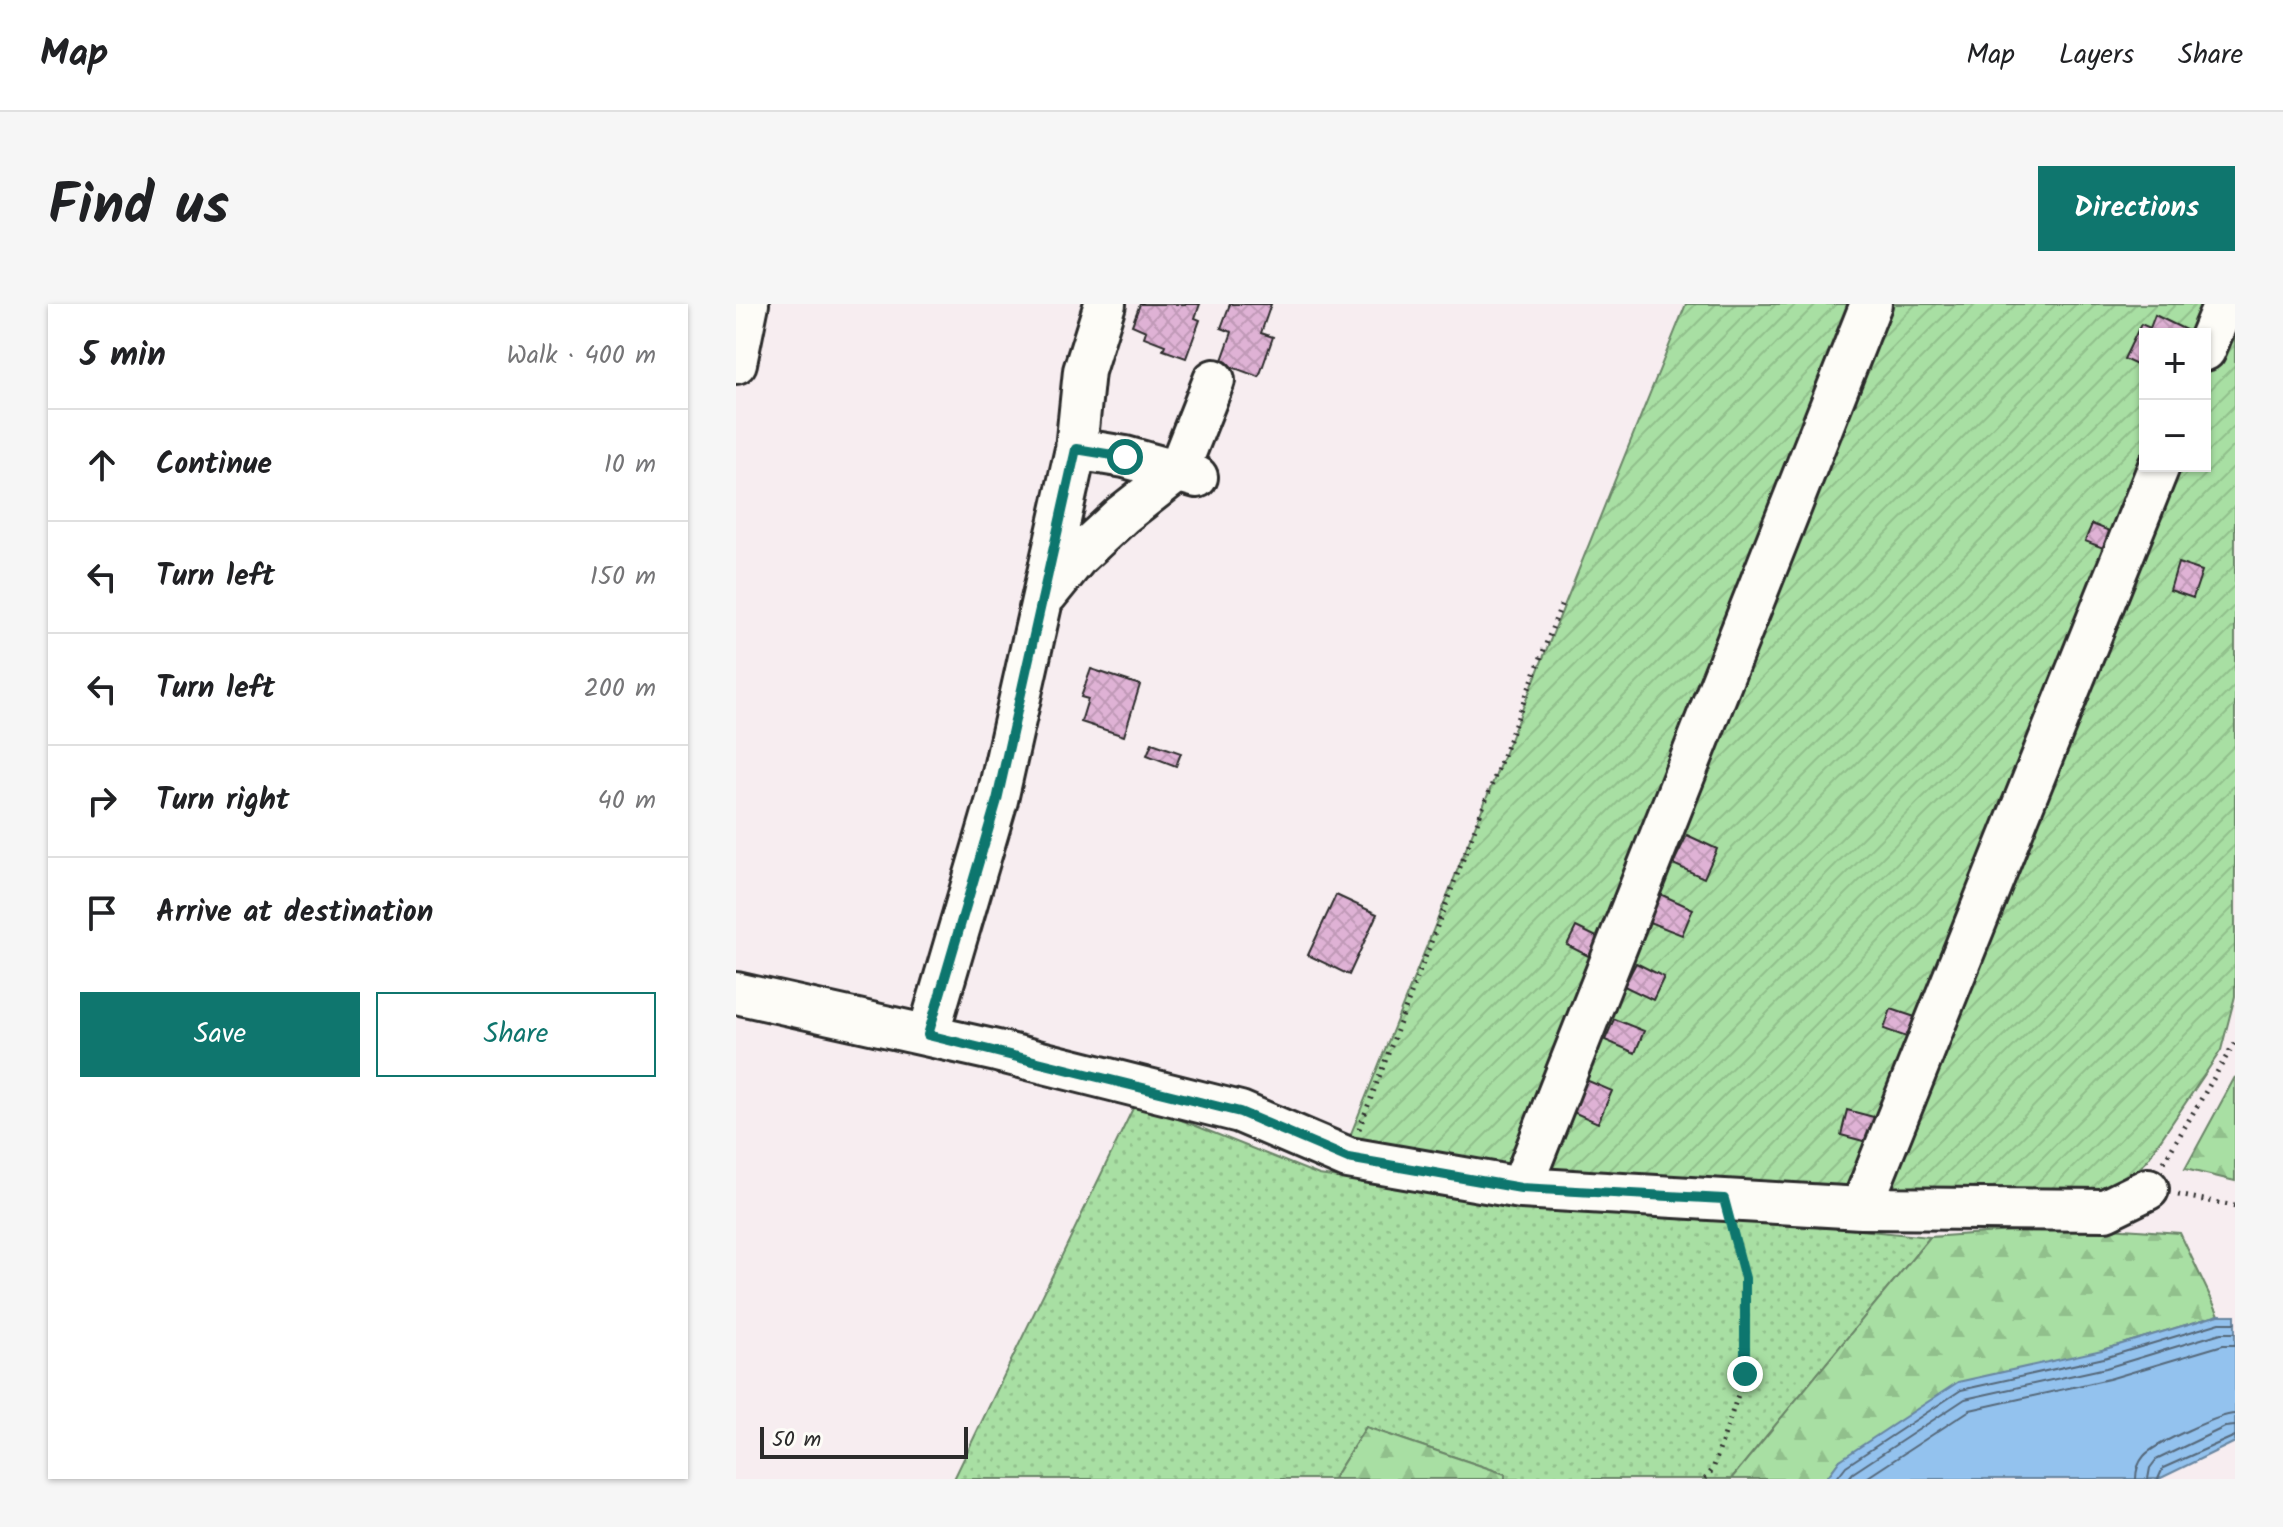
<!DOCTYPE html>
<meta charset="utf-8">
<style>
body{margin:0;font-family:Kalam,sans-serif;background:#f6f6f6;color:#202124}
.controls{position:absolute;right:24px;top:24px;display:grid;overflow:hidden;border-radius:0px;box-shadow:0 2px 6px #0004}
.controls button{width:72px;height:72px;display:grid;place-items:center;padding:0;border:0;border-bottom:2px solid #e0e0e0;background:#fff;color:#202124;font:40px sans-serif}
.scale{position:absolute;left:24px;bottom:20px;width:208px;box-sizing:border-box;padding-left:8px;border:4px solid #2b2b2b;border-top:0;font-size:22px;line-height:28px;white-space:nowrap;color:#2b2b2b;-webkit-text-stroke:6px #fdfcf7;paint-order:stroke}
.stop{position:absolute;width:24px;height:24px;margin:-18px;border:6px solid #0f766e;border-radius:50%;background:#fff}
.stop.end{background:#0f766e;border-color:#fff;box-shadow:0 2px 8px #0008}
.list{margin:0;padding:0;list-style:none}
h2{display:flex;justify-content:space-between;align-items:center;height:104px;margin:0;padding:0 32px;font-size:34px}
h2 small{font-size:26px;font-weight:400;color:#757577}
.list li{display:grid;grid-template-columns:52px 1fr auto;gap:24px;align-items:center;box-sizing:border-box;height:112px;padding:0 32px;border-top:2px solid #e0e0e0}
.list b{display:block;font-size:30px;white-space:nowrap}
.list em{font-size:26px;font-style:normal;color:#757577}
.actions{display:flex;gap:16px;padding:24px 32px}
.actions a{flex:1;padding:18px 0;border:2px solid #0f766e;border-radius:0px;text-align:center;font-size:28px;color:#0f766e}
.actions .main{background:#0f766e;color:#fff}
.icon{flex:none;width:44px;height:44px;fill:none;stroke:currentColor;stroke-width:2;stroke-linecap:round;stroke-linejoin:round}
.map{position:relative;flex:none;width:1499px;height:1175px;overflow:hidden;border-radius:0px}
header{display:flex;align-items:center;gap:48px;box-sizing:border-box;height:112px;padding:0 40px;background:#fff;border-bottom:2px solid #e0e0e0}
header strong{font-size:38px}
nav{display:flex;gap:44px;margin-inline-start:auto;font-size:28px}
.intro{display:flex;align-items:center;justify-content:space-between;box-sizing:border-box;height:192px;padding:0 48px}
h1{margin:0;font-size:56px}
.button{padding:20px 36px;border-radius:0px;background:#0f766e;color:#fff;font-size:28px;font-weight:700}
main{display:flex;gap:48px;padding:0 48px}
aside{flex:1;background:#fff;border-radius:0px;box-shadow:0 2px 6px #0004}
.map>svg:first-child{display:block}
.grass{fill:url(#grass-dots);stroke:#6a8567;stroke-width:2}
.forest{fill:url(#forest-firs);stroke:#6a8567;stroke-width:2}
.garden{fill:url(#garden-furrows);stroke:#6a8567;stroke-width:2;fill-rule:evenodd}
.water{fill:#93c2ee;stroke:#6986a0;stroke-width:2}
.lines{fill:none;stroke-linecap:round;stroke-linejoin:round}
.shore{stroke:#556779;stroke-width:2}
.building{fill:url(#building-cross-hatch);stroke:#2b2b2b;stroke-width:2}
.minor-casing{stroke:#2b2b2b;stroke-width:46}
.path{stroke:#2b2b2b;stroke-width:5;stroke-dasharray:2 6;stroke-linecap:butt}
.minor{stroke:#fdfcf7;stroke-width:40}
.route{stroke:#0f766e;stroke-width:10}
</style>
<header>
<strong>Map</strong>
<nav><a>Map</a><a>Layers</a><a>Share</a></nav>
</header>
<div class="intro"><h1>Find us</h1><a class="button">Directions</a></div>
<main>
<aside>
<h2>5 min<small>Walk · 400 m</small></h2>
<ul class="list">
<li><svg class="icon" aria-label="ahead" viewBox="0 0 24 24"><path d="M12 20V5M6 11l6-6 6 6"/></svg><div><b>Continue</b></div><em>10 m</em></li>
<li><svg class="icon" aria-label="left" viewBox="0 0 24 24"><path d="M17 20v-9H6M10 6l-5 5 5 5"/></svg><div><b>Turn left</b></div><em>150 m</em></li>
<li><svg class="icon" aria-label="left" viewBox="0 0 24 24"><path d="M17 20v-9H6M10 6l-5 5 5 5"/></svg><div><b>Turn left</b></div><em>200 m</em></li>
<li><svg class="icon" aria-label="right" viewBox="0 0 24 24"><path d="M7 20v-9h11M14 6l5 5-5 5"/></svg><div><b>Turn right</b></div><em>40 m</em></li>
<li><svg class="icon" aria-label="arrive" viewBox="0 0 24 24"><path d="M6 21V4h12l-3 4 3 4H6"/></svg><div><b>Arrive at destination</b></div></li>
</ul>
<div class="actions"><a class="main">Save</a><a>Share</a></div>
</aside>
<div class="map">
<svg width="1499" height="1175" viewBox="0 0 1499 1175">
<defs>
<pattern id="grass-dots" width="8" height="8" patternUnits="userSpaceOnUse" patternTransform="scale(2)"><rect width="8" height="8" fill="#a8dfa3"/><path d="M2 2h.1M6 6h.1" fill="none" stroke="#91c08c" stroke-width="1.8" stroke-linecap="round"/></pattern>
<pattern id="forest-firs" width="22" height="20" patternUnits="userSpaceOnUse" patternTransform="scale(2)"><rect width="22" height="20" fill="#a8dfa3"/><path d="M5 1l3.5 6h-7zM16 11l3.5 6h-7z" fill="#91c08c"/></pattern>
<pattern id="garden-furrows" width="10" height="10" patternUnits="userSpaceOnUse" patternTransform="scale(2)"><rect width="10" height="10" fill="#a8dfa3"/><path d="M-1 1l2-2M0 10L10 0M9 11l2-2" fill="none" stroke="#91c08c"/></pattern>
<pattern id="building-cross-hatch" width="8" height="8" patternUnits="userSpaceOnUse" patternTransform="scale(2)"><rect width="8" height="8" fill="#dfb2d5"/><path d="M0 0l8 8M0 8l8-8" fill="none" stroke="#c099b7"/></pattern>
</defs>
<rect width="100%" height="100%" fill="#f7edf0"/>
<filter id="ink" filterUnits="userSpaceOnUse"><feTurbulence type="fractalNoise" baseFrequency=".0125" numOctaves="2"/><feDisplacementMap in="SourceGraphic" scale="16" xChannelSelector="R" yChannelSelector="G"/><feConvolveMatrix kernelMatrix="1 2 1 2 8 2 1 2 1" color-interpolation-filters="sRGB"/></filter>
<g filter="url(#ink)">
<path class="grass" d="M400,798L583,871L773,899L932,907L1194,933L995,1175H769V1170L630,1123L597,1175H218Z"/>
<path class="forest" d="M1499,773V877L1449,865Z
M1344,922L1444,929L1483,1011L1366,1046L1104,1156L1090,1175H995L1194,933Z
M630,1123L769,1170V1175H597Z"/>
<path class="garden" d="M950,0H1499V692L1485,746L1409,859L1371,893L1320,897L809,865L711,874L610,842ZM1409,30H1469V162H1409Z"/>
<path class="water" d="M1483,1011H1499V1138L1423,1175H1090L1104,1156L1222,1078L1366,1046Z"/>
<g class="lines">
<path class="shore" d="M1100,1175L1110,1162L1225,1086L1368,1054L1484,1019H1499
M1112,1175L1117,1169L1229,1095L1370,1064L1485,1029H1499
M1129,1175L1234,1106L1373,1075L1487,1041H1499
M1400,1175C1400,1166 1402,1159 1408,1152C1418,1140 1484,1110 1499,1110
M1412,1175L1414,1164L1420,1156L1489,1123L1499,1122
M1422,1175L1427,1164L1499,1132"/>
</g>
<path class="building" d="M404,0H464L459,14L464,16L450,54L427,46L429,41L408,33L410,27L396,21Z
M494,0H535L525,29L537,33L523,73L485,59L496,28L485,24Z
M1419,11L1454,28L1453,30H1409V65L1388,55L1405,20L1414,24Z
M1356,220L1381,230L1375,247L1349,237Z
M1442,259L1466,267L1457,294L1434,286Z
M355,365L404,381L388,432L345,418L352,395L345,393Z
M416,439L445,449L440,462L411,451Z
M951,531L981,545L968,574L937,560Z
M924,590L957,605L946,631L913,618Z
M600,591L641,610L613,671L572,651Z
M840,623L867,636L858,655L831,641Z
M900,659L928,673L917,696L888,682Z
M1155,705L1185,715L1179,736L1148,725Z
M878,715L908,727L899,749L869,736Z
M850,776L876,787L862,819L837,808Z
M1111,806L1149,816L1142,841L1105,831Z"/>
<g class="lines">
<defs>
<path id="minor" d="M1469,46L1488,0
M0,59L12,0
M340,145L389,153L461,173
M311,290L342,252L386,211L442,167L478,76
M0,689L261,747L504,808L612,854L785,884L1125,904L1369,906L1412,885
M192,731L261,496L340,145L348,67L369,0
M785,884L1135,0
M1125,904L1423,162"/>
</defs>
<use href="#minor" class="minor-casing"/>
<path class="path" d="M623,825L827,296
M1428,858L1499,738
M1442,891L1499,902
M969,1175L977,1165L1009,1070V974L997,927"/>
<use href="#minor" class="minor"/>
</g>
</g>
<g class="lines" filter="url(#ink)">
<path class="route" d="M389,153L340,145L261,496L192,731L504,808L612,854L785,884L988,895L1009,974V1070"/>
</g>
</svg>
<div class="controls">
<button>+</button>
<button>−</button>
</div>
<div class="scale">50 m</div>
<div class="stop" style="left:389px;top:153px"></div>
<div class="stop end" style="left:1009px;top:1070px"></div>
</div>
</main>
